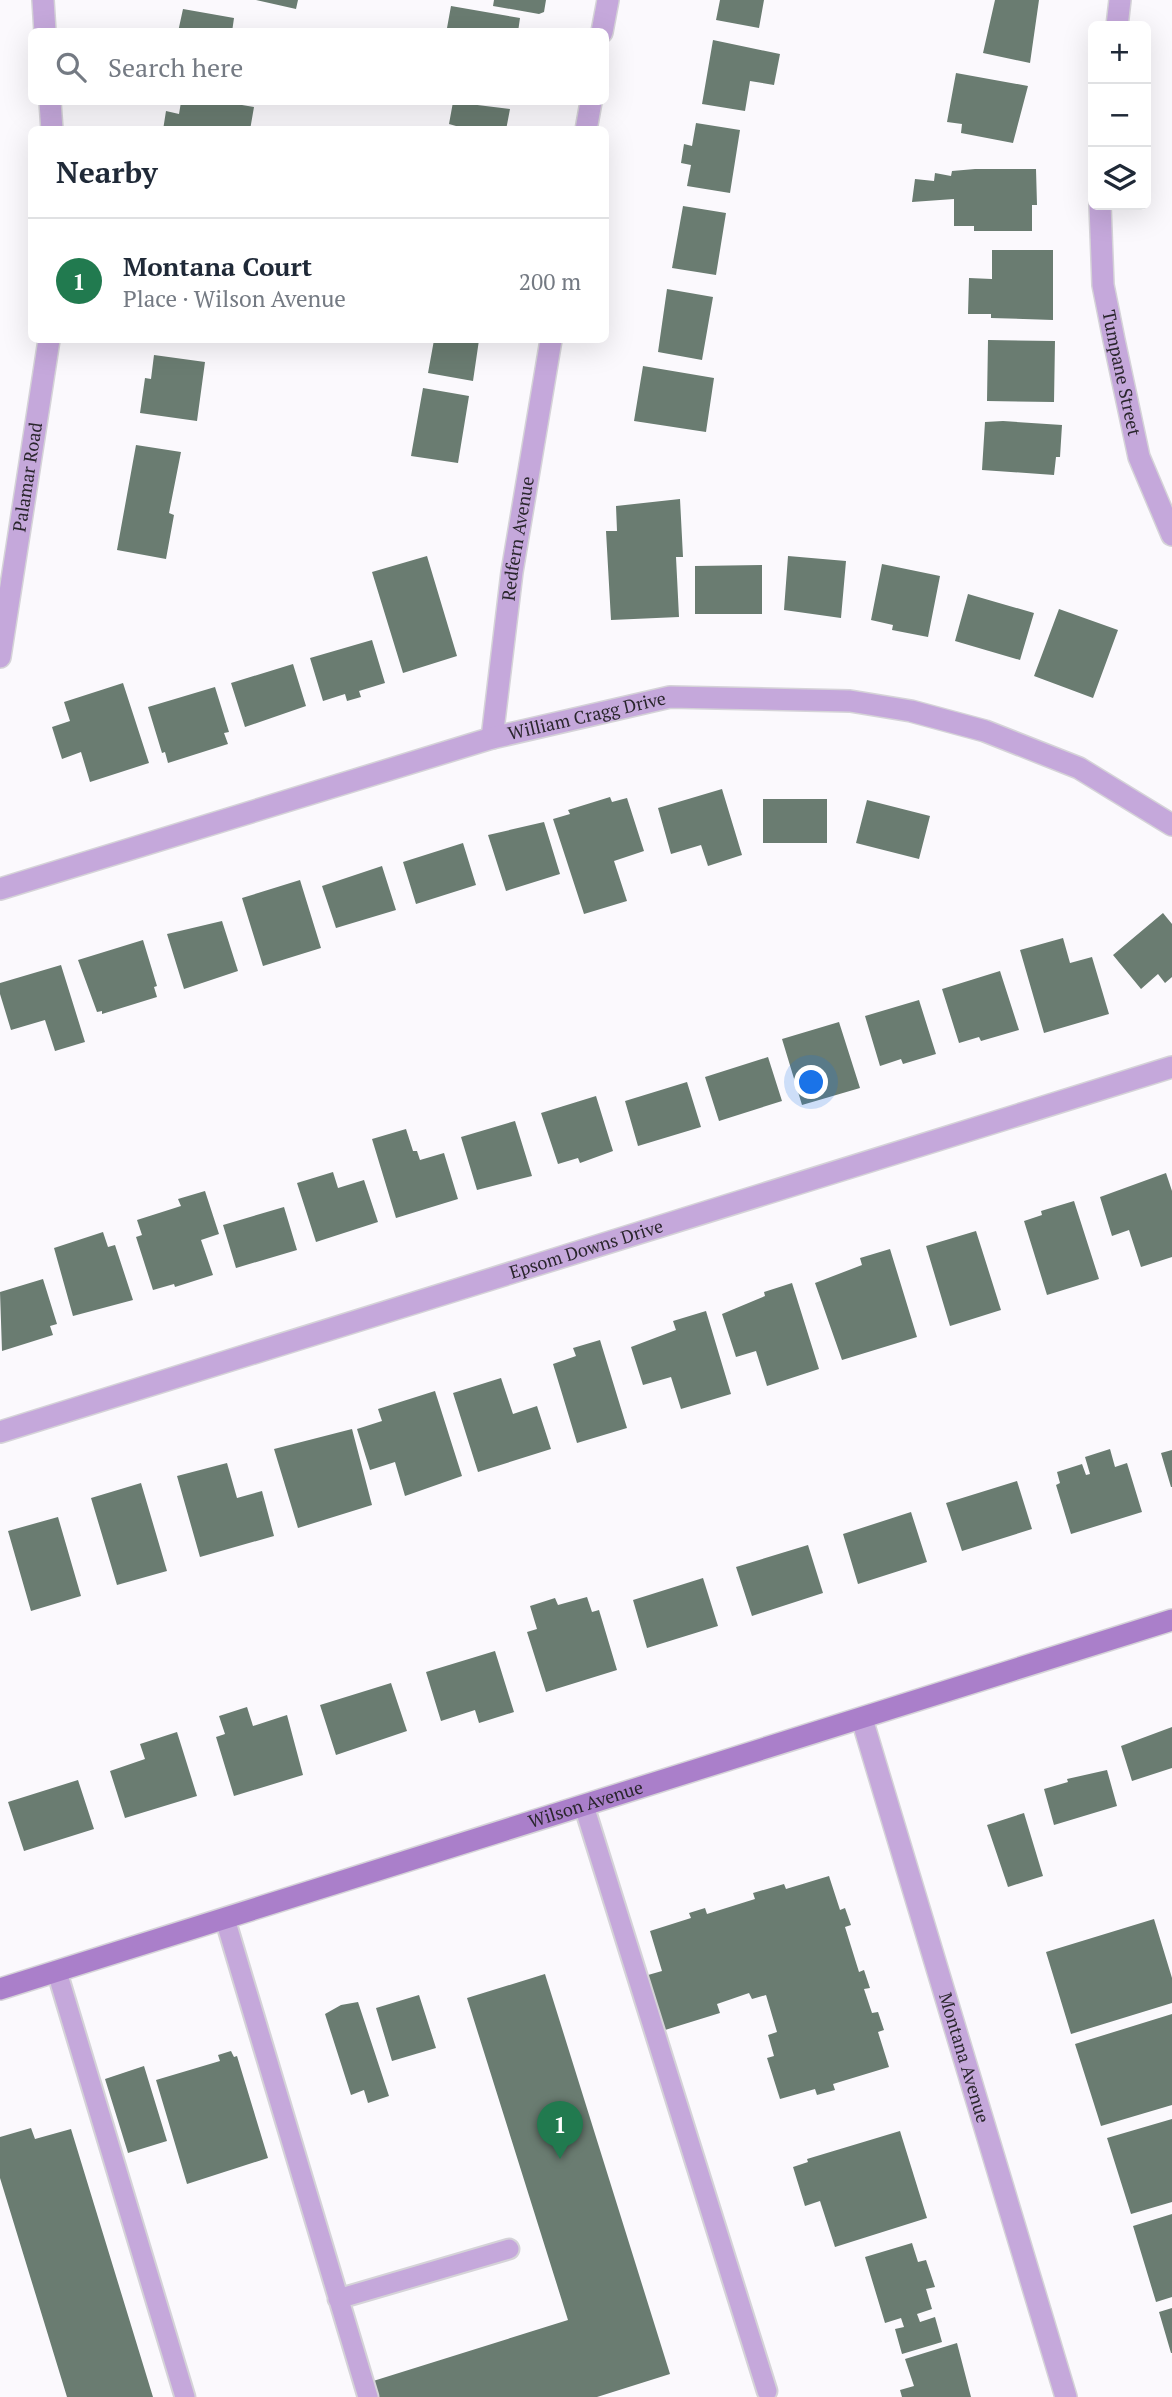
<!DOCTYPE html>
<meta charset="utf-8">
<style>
body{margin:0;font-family:"PT Serif",serif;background:#f2f2f3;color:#1f2937}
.controls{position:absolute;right:21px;top:21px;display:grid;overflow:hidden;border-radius:10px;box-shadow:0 7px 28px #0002}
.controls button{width:63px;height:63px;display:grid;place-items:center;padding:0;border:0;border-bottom:2px solid #e0e1e3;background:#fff;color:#1f2937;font:35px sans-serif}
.you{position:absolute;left:812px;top:1083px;width:24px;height:24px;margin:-18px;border:5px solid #fff;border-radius:50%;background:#1a73e8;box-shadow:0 0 0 10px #1a73e833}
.badge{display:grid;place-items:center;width:46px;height:46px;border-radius:50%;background:#217a4f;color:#fff;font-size:23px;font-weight:700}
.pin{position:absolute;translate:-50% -58px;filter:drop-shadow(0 2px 4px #0008)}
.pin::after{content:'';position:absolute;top:37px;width:24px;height:21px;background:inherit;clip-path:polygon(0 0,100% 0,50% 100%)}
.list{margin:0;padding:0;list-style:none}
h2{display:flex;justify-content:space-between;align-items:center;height:91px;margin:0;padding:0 28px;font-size:30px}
h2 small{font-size:23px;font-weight:400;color:#747a83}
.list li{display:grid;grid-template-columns:46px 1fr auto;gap:21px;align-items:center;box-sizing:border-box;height:126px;padding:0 28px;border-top:2px solid #e0e1e3}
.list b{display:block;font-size:26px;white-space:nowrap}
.list p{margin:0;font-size:23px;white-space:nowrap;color:#747a83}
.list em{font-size:23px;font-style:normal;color:#747a83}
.icon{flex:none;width:38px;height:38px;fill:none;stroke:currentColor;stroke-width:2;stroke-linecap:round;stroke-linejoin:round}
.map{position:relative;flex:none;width:1172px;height:2397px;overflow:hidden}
.search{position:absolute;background:#fff;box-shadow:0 7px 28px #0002;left:28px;top:28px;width:581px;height:77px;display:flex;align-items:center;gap:18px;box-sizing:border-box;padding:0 24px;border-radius:10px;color:#747a83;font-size:26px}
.panel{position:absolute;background:#fff;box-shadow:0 7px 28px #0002;left:28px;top:126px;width:581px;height:217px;border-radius:10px}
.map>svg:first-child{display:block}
.building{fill:#6a7c71}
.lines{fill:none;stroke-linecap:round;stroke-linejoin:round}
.service-casing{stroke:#d5d3d8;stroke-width:23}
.minor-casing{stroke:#d5d3d8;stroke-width:24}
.secondary-casing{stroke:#d5d3d8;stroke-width:24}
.service{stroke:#c5a8db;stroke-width:19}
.minor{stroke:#c5a8db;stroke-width:21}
.secondary{stroke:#aa7fca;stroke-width:21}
.labels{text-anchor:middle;stroke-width:5;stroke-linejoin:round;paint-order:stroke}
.street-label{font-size:18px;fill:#2a262d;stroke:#fff}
</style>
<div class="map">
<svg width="1172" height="2397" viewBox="0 0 1172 2397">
<rect width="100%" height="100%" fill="#fbf9fd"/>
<path class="building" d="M256,0H298L296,9Z
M494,0H546L544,12L539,14L493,6Z
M720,0H764L759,28L716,20Z
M995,0H1039L1030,63L983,53Z
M451,6L520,18L518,32L447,28Z
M183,9L234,18L232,32H178Z
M713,40L780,54L774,85L750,81L745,111L702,104Z
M956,73L1028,86L1013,143L961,133L962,124L947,122Z
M181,102H224L254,107L250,130H163L166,111L179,114Z
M453,102L510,109L506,130H470L449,124Z
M696,123L740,130L730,193L687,186L691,165L681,163L684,144L692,146Z
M975,169H1036L1037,205H1032V231H974V226H954V199L912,202L915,179L934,181L935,173L951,176L952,171Z
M683,206L726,213L716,275L672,268Z
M992,250H1053V320L991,318V314H968L969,278L992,279Z
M667,289L713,297L702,360L658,352Z
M434,340H479L473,381L428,373Z
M988,340L1055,341L1054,402L987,401Z
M154,355L205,362L197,421L140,413L145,378L151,379Z
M643,366L714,378L706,432L634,421Z
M423,388L469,396L458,463L411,456Z
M1003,421L1062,425L1060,457H1056L1054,475L982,470L985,422Z
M136,445L181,452L169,513L174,515L166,559L117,550Z
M680,499L683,557H676L679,617L611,620L606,531H617L616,506Z
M427,556L457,656L403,673L372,572Z
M788,556L846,561L841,618L784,610Z
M882,564L940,576L928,637L892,630L893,625L871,620Z
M762,565V614H695V566Z
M968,594L1034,613L1020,660L955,641Z
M1059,609L1118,630L1093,698L1034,676Z
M372,640L385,683L359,691L361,697L347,701L345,694L323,701L310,658Z
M293,664L306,706L245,727L231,683Z
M123,683L149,763L90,782L81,752L62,759L52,727L70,721L64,702Z
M215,687L229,732L224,733L228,744L168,763L165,752L162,753L148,707Z
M722,789L742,855L708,866L701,845L671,854L658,808Z
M610,797L612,802L627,798L644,851L614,861L627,901L584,914L553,819L570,814L568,810Z
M763,799H827V843H763Z
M867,800L930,816L919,859L856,843Z
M544,822L560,874L506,891L488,835Z
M463,843L476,885L416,904L403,862Z
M382,866L396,910L336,928L322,886Z
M300,880L321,948L263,966L242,898Z
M1163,913L1172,924V977L1165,983L1158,974L1141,989L1113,955Z
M222,921L238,971L184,989L167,934Z
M1063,938L1070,963L1092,957L1109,1014L1044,1033L1020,950Z
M143,940L157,986L154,987L157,997L102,1014V1011L97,1012L78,960Z
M61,965L85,1042L55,1051L45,1020L11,1030L0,994V983Z
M1000,971L1019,1030L981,1041L979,1037L959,1043L942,989Z
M919,1000L936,1054L903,1064L901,1059L880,1066L865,1016Z
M839,1022L860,1088L802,1105L782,1039Z
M768,1057L782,1101L719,1121L705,1077Z
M687,1082L701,1127L638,1146L625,1101Z
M596,1096L613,1151L580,1163L578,1158L558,1164L541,1113Z
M515,1121L532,1176L477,1190L461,1137Z
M406,1129L413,1151H417L420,1160L444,1153L458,1199L396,1218L372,1139Z
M333,1172L338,1188L364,1180L378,1222L316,1242L297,1183Z
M1166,1173L1172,1191V1257L1141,1267L1129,1230L1112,1236L1100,1197Z
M205,1191L219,1234L201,1240L213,1275L175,1287L174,1284L153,1290L136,1237L142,1235L137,1220L181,1206L178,1199Z
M1074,1201L1099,1279L1047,1295L1024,1221L1042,1215L1041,1211Z
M284,1207L297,1250L236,1268L223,1225Z
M976,1231L1001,1310L950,1326L926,1246Z
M103,1232L108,1247L115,1245L133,1300L73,1316L54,1248Z
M890,1249L917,1337L842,1360L815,1283L862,1265L860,1258Z
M43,1279L57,1324L50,1326L53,1335L2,1351L0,1292Z
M792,1283L819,1369L767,1386L756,1351L736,1357L722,1314L765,1296L764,1292Z
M706,1311L731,1394L681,1409L671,1377L643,1385L631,1347L676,1330L673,1321Z
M600,1340L627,1428L577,1443L553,1364L576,1356L573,1348Z
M501,1378L513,1414L537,1406L551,1449L478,1472L453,1393Z
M435,1391L462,1476L405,1496L395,1462L370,1470L357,1429L382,1421L378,1409Z
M352,1429L372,1505L298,1528L274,1449Z
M1110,1449L1115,1467L1127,1463L1142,1512L1071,1534L1056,1485L1060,1483L1057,1472L1082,1464L1086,1475L1090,1474L1085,1457Z
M1172,1450V1487H1171L1161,1453Z
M227,1463L237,1498L262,1491L274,1536L200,1557L177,1476Z
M1017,1481L1032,1529L962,1551L946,1503Z
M141,1483L167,1571L117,1585L91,1498Z
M911,1512L927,1562L858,1584L843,1534Z
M58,1517L81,1596L31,1611L8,1531Z
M808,1545L823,1593L752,1616L736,1567Z
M703,1578L718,1626L647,1648L633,1600Z
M587,1597L592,1612L599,1610L617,1670L546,1692L527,1632L537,1629L530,1606L555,1598L558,1605Z
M495,1651L514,1712L479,1723L475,1710L441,1721L426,1672Z
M391,1683L407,1731L336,1755L320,1705Z
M247,1707L253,1726L287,1715L303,1775L234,1796L216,1737L225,1734L219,1716Z
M1172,1727V1768L1132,1781L1121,1746Z
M177,1732L197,1796L125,1818L110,1771L145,1759L140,1744Z
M1107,1770L1117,1806L1054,1825L1044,1789L1068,1782L1067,1779Z
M78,1780L94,1829L24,1851L8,1802Z
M1024,1813L1043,1876L1008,1887L987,1825Z
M829,1876L840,1910L845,1908L851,1925L845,1927L859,1972L864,1970L870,1988L864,1989L872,2013L878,2012L884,2030L878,2032L889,2067L833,2084L835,2090L817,2095L815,2089L780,2099L767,2058L774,2056L768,2035L777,2032L766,1995L752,1999L749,1993L717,2004L720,2013L665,2030L658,2007L652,2009L647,1992L653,1991L648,1975L662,1971L650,1931L691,1918L689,1913L705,1908L707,1914L755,1899L753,1893L784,1884L786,1889Z
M1154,1919L1172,1978V2003L1071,2034L1046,1952Z
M545,1974L670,2374L597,2397H374L370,2382L568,2320L467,1998Z
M419,1995L436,2048L392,2061L376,2008Z
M358,2002L389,2096L368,2103L364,2090L351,2095L325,2014L341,2005Z
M1172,2014V2105L1101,2126L1075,2044Z
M231,2051L234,2057L237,2056L268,2158L187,2184L156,2080L220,2061L218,2055Z
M144,2066L167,2141L128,2153L105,2079Z
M1172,2119V2202L1131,2214L1107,2138Z
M31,2128L35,2139L71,2129L153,2397H67L0,2178V2137Z
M900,2131L927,2218L835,2247L820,2201L805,2206L793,2167L808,2162L807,2159Z
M1172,2214V2297L1156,2302L1133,2226Z
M912,2243L918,2262L926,2260L935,2287L926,2289L932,2309L917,2314L920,2322L935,2317L942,2342L902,2354L895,2329L904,2327L901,2318L885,2323L865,2257Z
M1172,2308V2353H1171L1159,2312Z
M957,2343L971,2397H902L900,2390L914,2386L905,2359Z"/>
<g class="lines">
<defs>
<path id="service" d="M584,1806L767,2391
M225,1919L368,2397
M57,1972L185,2397
M338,2299L509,2249"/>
<g id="minor">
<path d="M43,0L45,32"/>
<path d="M1117,26L1120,0"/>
<path d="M602,32L608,0"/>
<path d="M50,102L52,130"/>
<path d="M586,130L591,102"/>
<path id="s1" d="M1100,205L1103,285L1114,340L1139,457L1172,535"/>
<path id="s2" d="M0,657L49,340"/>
<path id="s3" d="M492,738L512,572L551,340"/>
<path id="s4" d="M0,889L492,738L670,697L850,701L911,711L985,731L1079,768L1172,825"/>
<path id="s5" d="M0,1432L1172,1067"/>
<path id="s6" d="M862,1719L1066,2397"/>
</g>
<g id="secondary">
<path id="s7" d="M0,1989L1172,1620"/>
</g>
</defs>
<use href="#service" class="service-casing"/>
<use href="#minor" class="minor-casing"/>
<use href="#secondary" class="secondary-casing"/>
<use href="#service" class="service"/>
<use href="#minor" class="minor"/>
<use href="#secondary" class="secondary"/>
</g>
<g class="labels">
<g class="street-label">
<text dy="6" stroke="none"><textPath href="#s1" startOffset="170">Tumpane Street</textPath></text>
<text dy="6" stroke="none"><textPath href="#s2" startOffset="182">Palamar Road</textPath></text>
<text dy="6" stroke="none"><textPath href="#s3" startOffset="201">Redfern Avenue</textPath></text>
<text dy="6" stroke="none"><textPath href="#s4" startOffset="612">William Cragg Drive</textPath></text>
<text dy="6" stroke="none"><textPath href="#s5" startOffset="614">Epsom Downs Drive</textPath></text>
<text dy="6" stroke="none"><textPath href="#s7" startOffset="614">Wilson Avenue</textPath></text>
<text dy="6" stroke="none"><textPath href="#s6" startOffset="354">Montana Avenue</textPath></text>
</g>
</g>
</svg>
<div class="controls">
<button>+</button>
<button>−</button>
<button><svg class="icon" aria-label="layers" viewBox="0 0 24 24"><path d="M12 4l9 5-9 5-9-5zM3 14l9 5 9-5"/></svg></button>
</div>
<div class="you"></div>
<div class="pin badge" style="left:560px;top:2159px">1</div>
<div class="search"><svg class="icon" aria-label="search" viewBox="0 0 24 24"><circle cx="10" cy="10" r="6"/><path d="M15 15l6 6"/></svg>Search here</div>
<section class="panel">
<h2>Nearby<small></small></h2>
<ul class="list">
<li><span class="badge">1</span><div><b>Montana Court</b><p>Place · Wilson Avenue</p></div><em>200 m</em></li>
</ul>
</section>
</div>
